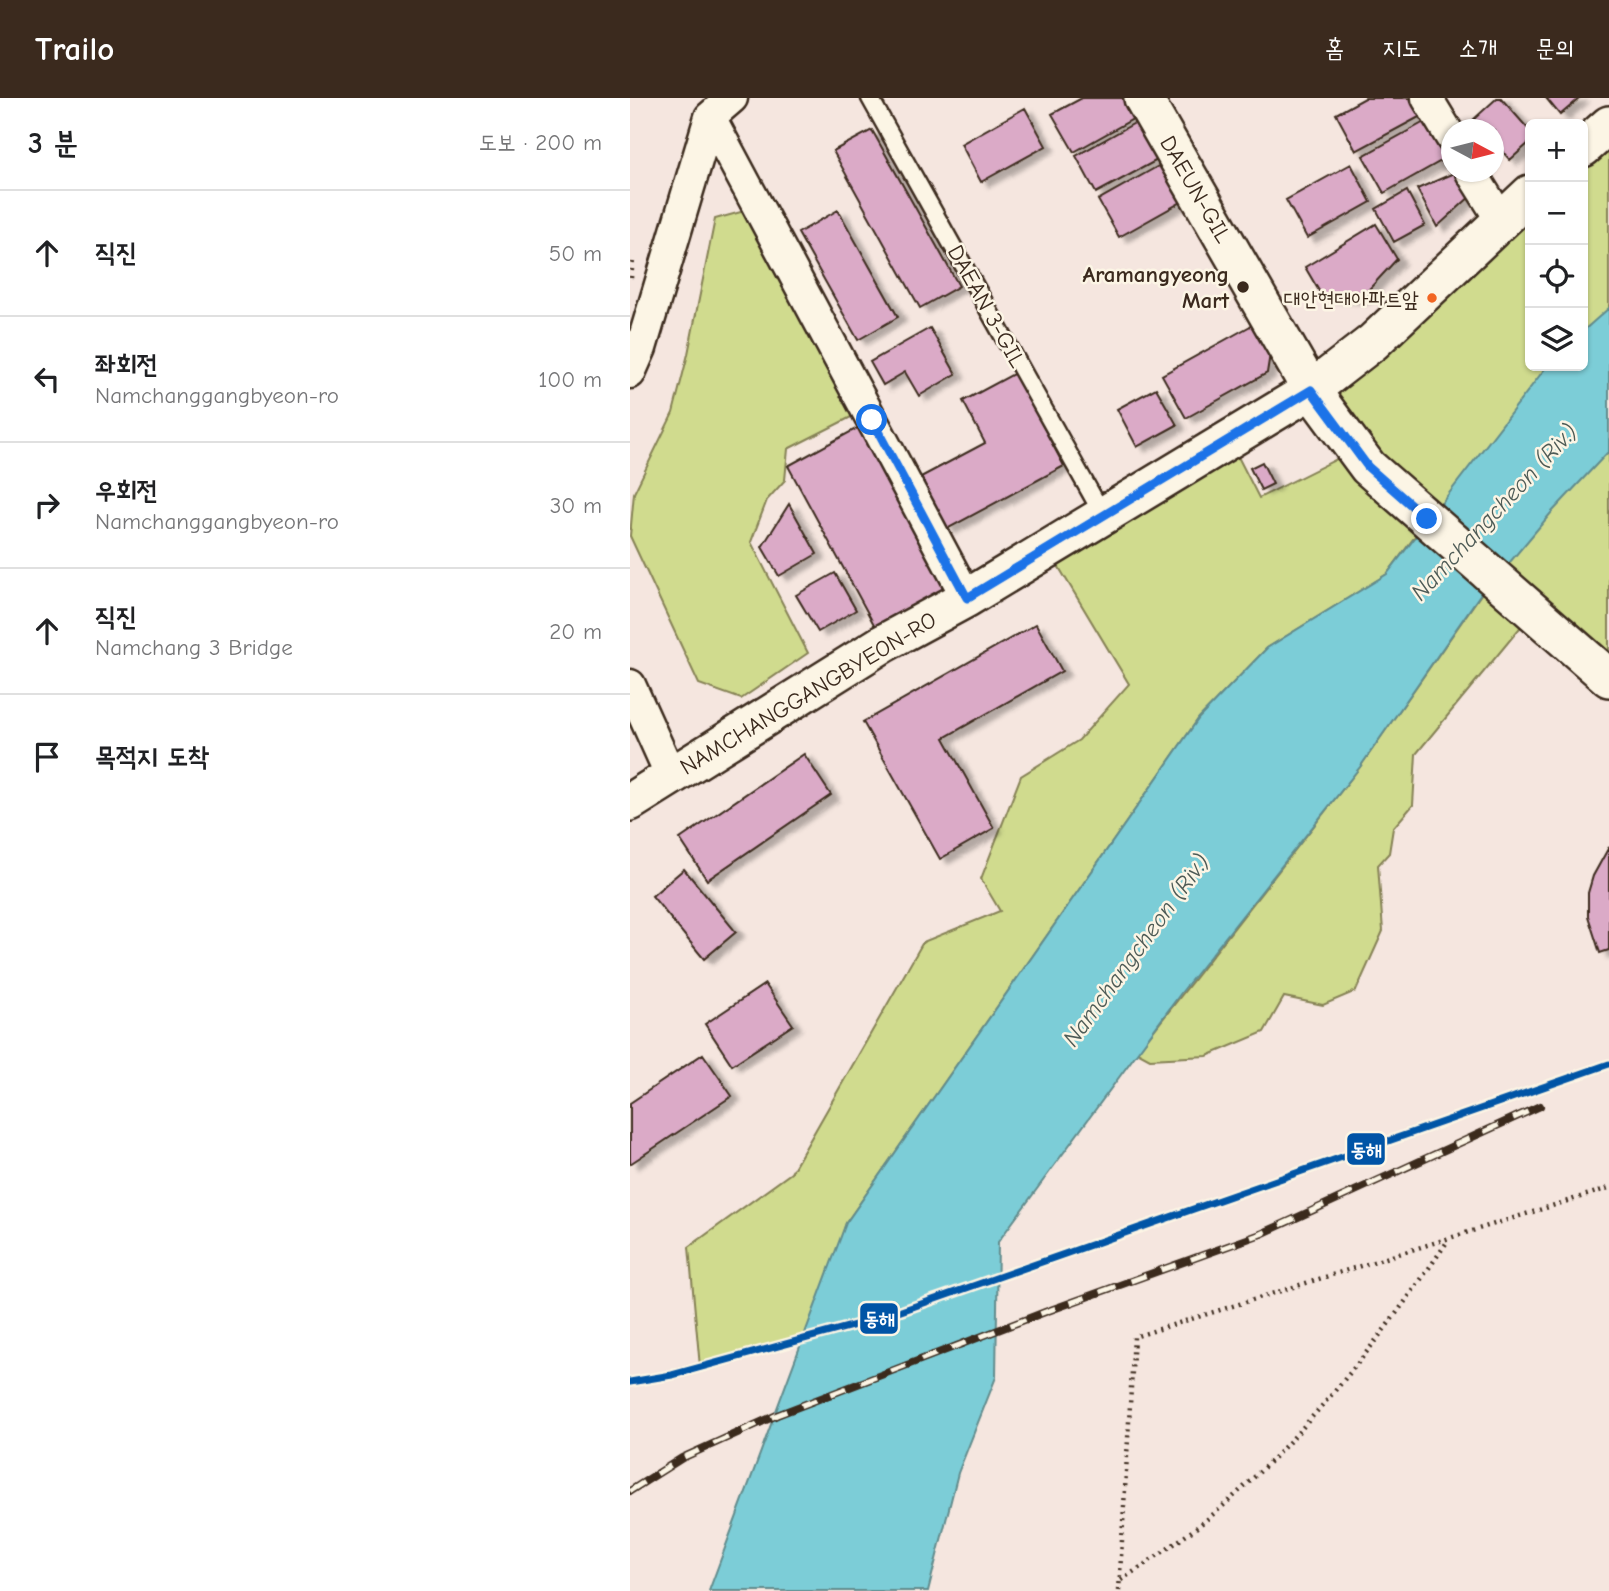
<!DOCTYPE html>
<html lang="ko">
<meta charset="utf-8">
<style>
body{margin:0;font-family:"Comic Neue","Poor Story",sans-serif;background:#f2f2f2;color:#202124}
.controls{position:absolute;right:21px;top:21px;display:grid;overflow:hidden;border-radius:10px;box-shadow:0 2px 5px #0004}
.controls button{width:63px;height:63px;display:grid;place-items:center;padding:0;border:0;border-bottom:2px solid #e0e0e0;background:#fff;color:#202124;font:35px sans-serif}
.compass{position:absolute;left:811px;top:21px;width:63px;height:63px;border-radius:50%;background:#fff;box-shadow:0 2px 5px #0004;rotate:97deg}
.stop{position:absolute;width:21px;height:21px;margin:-16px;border:5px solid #1a73e8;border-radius:50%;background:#fff}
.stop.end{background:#1a73e8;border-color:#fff;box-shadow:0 2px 7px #0008}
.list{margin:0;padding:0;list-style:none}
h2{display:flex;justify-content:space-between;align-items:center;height:91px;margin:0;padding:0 28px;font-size:30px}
h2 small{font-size:23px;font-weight:400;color:#757577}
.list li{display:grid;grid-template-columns:46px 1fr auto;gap:21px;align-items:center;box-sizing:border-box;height:126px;padding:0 28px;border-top:2px solid #e0e0e0}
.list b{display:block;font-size:26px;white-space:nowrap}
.list p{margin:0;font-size:23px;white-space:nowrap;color:#757577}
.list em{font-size:23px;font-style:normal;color:#757577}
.icon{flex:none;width:38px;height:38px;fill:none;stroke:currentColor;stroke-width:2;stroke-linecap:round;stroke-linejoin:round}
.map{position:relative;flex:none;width:979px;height:1493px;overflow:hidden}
header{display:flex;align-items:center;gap:42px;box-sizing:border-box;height:98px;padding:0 35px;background:#3b2a1e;color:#fff}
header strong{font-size:33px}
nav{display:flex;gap:38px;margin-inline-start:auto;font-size:24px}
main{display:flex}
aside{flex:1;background:#fff}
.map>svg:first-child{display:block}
.green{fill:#d0db8e;stroke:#868256;stroke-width:2}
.water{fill:#7ccdd7;stroke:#628c8d;stroke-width:2}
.building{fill:#dbaac7;stroke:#3b2a1e;stroke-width:2;filter:url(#shadow)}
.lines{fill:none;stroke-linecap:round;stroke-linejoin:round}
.service-casing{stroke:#3b2a1e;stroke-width:21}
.minor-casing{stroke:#3b2a1e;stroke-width:35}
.tertiary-casing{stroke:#3b2a1e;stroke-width:42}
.path{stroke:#3b2a1e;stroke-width:4.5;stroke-dasharray:2 5;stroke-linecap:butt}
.service{stroke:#fcf5e5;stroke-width:16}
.minor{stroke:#fcf5e5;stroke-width:30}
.tertiary{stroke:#fcf5e5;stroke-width:37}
.rail-casing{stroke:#3b2a1e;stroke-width:8}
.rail{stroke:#fcf5e5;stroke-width:5;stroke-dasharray:16;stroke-linecap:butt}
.rail-1-casing{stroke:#fcf5e5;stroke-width:12}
.rail-1{stroke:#0054a6;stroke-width:7}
.route{stroke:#1a73e8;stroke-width:9}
.poi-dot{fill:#3b2a1e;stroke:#fcf5e5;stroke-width:2.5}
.bus-dot{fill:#f26522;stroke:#fcf5e5;stroke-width:2.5}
.labels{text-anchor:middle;stroke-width:5;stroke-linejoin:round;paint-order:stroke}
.bus-label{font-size:21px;fill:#3b2a1e;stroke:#fcf5e5;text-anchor:end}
.street-label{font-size:23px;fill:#3b2a1e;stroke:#fcf5e5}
.poi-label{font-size:23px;font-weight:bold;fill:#3b2a1e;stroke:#fcf5e5;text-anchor:end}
.water-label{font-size:24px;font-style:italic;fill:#4e5b56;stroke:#fcf5e5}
.line-badge{stroke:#fcf5e5;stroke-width:2.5}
.badge-label{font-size:19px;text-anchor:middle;font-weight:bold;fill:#fff}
</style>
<header>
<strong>Trailo</strong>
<nav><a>홈</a><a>지도</a><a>소개</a><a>문의</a></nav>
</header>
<main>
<aside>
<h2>3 분<small>도보 · 200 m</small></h2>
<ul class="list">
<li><svg class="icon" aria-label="ahead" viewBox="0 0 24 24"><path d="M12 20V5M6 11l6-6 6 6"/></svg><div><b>직진</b></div><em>50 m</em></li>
<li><svg class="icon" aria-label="left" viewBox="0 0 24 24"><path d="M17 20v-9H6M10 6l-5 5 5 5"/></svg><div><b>좌회전</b><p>Namchanggangbyeon-ro</p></div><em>100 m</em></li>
<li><svg class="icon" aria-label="right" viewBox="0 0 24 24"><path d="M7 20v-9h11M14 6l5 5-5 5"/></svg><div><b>우회전</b><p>Namchanggangbyeon-ro</p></div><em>30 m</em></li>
<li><svg class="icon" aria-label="ahead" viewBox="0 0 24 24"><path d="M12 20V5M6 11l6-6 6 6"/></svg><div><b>직진</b><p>Namchang 3 Bridge</p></div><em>20 m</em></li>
<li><svg class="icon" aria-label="arrive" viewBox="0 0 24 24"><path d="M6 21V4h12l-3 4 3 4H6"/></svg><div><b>목적지 도착</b></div></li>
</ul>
</aside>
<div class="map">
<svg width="979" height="1493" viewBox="0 0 979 1493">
<defs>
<filter id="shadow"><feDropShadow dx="8" dy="4.5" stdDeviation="2" flood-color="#0004"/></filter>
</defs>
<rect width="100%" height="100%" fill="#f5e6df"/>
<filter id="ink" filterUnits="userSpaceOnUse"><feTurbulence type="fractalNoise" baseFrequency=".0143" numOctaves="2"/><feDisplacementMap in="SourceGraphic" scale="14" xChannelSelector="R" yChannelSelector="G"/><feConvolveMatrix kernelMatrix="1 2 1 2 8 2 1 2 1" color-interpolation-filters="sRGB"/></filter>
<g filter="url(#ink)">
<path class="green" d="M979,27V580L903,514L786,656L783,707L763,730L759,755L748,767L753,833L726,893L693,907L654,899L634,934L577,958L520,961L507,954L730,669L863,479L792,429L757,476L637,550L569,620L216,1125L180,1239L70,1269L59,1149L161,1075L293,844L370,813L351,781L391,678L449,642L499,586L418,451L599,341L629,400L725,352L681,292L900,96V268H953V50Z
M122,111L229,315L158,351L155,382L137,402L121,444L178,555L111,601L69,586L0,438L4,395L43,315L58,256L85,121Z"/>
<path class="water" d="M979,210V353L921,415L875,470L863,478L730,669L551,895L368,1144L366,1279L328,1375L298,1493H79L216,1125L569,620L637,550L757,476L917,268H953V233Z"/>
<path class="building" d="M452,0H498L508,18L444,54L422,16Z
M735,0H781L791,18L726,53L706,16Z
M867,0H871L900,33V44L880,62L864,44V32H853L844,21Z
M916,0H950L930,17Z
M395,10L416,48L351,84L331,46Z
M510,22L531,60L466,95L446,58Z
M798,22L818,59L754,95L733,58Z
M242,32L329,188L290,210L203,53Z
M532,66L553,103L489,139L468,102Z
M721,66L741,104L677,140L656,102Z
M826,74H829L843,96L807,129L787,91Z
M777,93L795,127L764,144L746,111Z
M208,112L268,219L228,242L168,135Z
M746,126L767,161L730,201L692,198L675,169Z
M624,226L640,256L637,275L556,320L532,277Z
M300,230L326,276L289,298L275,274L253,287L240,264Z
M385,275L434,368L317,431L289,380L355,345L333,303Z
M526,290L547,327L507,349L487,311Z
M242,322L337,500L254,545L158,368Z
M632,364L643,386L631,392L620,370Z
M159,406L187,456L149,478L132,449Z
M205,475L226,512L188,534L166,497Z
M406,526L432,573L314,640L364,730L310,761L233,624Z
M174,656L201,697L77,782L50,741Z
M979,749V852L970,855L958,818V795L963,778Z
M54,771L106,834L74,861L22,798Z
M135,886L163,927L102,967L75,926Z
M73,956L102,998L0,1066V1005Z"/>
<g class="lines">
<defs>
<path id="service" d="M240,0L473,417"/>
<path id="minor" d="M797,0L822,41
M80,19L337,500
M841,74L871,122
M0,275L11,250L80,19L102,0
M0,587L41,678"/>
<path id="tertiary" d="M513,0L681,292L743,244L900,96
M953,50L979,27
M0,704L254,545L337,500L681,292L738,369L979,580"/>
</defs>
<use href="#service" class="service-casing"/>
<use href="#minor" class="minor-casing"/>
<use href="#tertiary" class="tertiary-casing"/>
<path class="path" d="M1,180L3,163
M491,1482C526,1459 562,1435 594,1407C680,1331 753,1238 817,1144
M489,1493L504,1239L979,1090"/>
<use href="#service" class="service"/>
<use href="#minor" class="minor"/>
<use href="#tertiary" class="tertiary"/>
<defs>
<path id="rail" d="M0,1393L52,1360L147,1317L415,1214L631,1136L910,1008"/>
</defs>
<use href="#rail" class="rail-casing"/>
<use href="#rail" class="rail"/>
<defs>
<path id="rail-1" d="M0,1284L42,1277L251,1220L979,966"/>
</defs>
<use href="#rail-1" class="rail-1-casing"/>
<use href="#rail-1" class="rail-1"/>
</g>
</g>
<g class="lines" filter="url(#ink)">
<path class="route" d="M242,322L337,500L681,292L738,369L797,421"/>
</g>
<circle class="poi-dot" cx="613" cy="189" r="7"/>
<circle class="bus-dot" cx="802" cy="200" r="6"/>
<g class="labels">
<g class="bus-label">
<text x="789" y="208">대안현대아파트앞</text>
</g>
<g class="street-label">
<text transform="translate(566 91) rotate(60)" y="8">DAEUN-GIL</text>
<text transform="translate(357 208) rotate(61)" y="8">DAEAN 3-GIL</text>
<text transform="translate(178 595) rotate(-31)" y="8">NAMCHANGGANGBYEON-RO</text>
</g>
<g class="poi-label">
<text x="599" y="184">Aramangyeong<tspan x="599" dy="26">Mart</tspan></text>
</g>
<g class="water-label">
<text transform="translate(864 414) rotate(-47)" y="8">Namchangcheon (Riv.)</text>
<text transform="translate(506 852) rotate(-54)" y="8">Namchangcheon (Riv.)</text>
</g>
</g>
<g class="line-badge">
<rect x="716" y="1034" width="40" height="34" rx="7" fill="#0054a6"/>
<rect x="229" y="1204" width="40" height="33" rx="7" fill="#0054a6"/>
</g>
<g class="badge-label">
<text x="736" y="1058">동해</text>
<text x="249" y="1227">동해</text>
</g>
</svg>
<div class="controls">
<button>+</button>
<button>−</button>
<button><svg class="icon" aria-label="locate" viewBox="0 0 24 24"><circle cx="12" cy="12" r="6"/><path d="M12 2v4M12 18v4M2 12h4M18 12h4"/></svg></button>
<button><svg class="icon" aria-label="layers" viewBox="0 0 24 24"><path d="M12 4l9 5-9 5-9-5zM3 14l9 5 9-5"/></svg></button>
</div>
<svg class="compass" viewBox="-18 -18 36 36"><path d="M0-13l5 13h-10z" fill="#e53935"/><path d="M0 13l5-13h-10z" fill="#757577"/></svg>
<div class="stop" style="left:242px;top:322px"></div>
<div class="stop end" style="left:797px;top:421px"></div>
</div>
</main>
